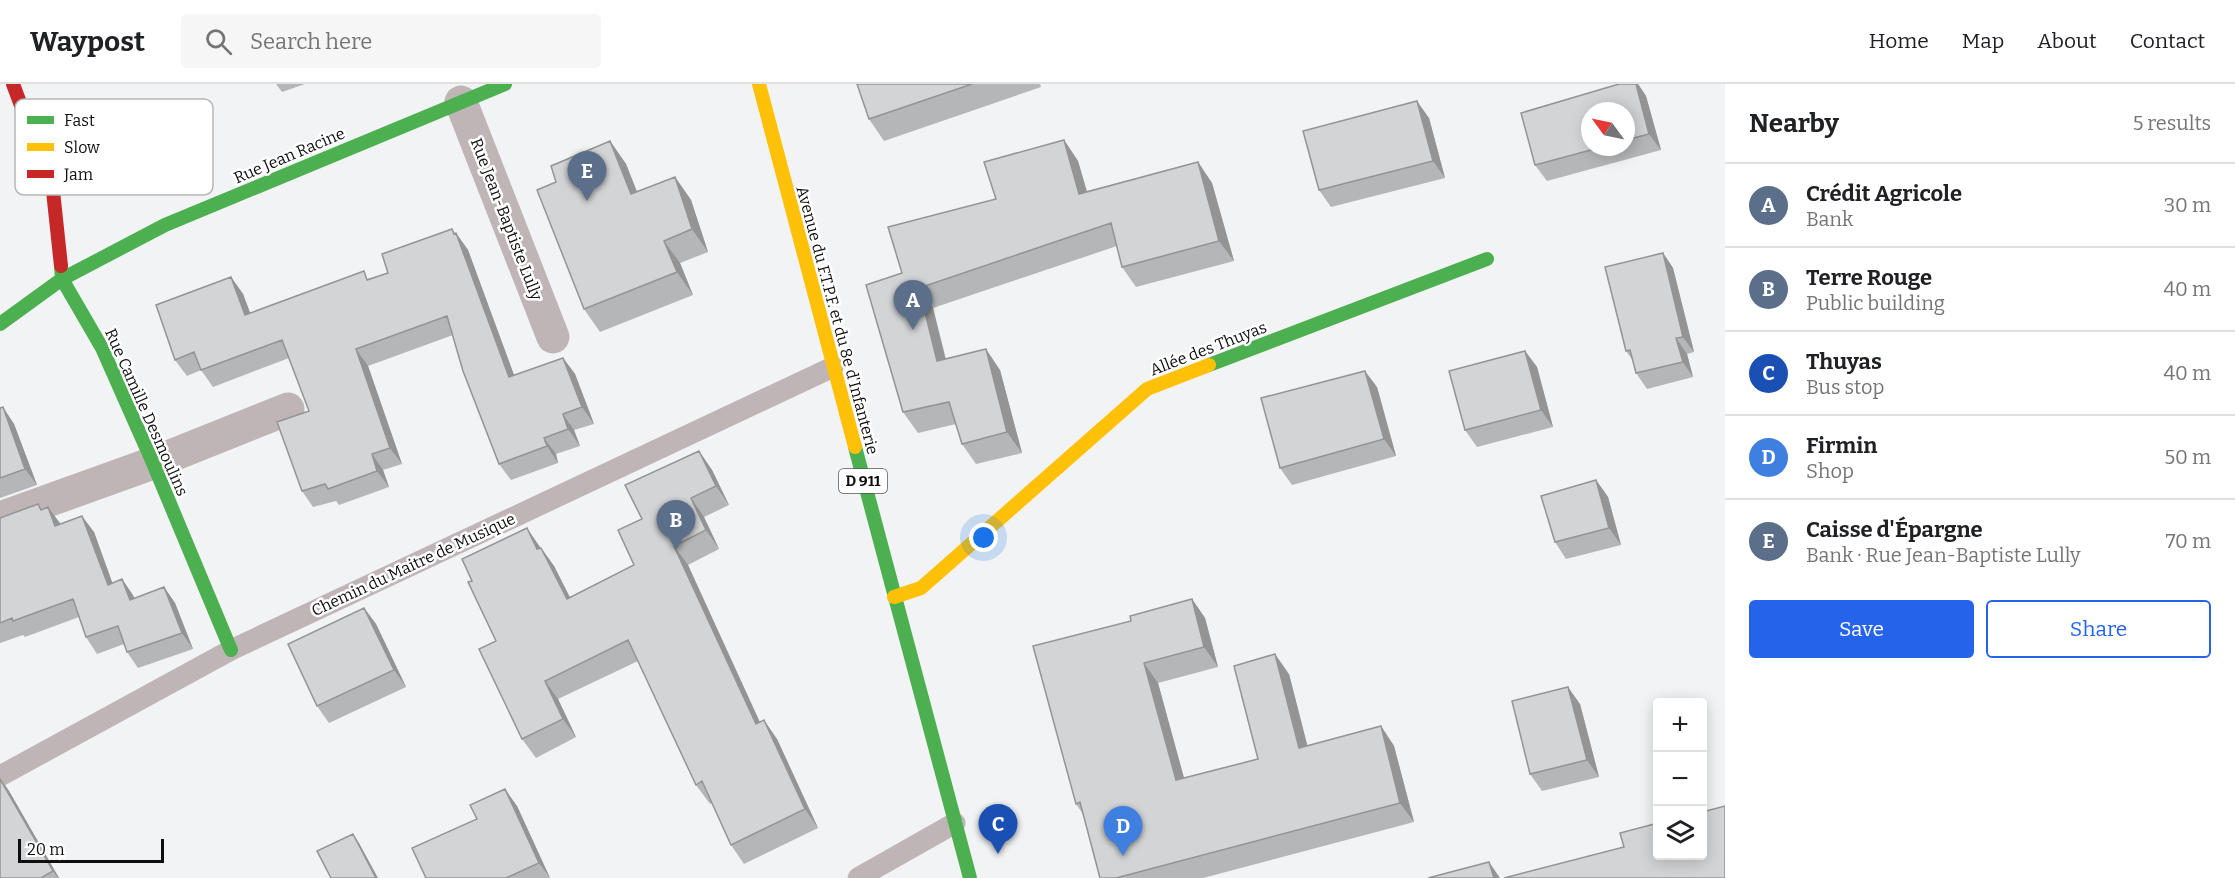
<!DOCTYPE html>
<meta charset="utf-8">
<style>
body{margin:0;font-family:Bitter,serif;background:#f6f6f6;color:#202124}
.controls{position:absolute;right:18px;bottom:18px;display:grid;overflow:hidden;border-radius:6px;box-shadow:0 3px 15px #0003}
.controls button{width:54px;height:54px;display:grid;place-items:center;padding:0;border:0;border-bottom:2px solid #e0e0e0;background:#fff;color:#202124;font:30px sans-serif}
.compass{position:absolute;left:1581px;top:18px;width:54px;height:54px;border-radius:50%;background:#fff;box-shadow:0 3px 15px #0003;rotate:303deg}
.scale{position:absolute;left:18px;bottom:15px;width:146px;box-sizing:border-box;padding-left:6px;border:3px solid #0e0e0f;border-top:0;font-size:16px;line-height:21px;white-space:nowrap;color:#0e0e0f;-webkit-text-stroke:4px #fff;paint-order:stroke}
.you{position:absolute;left:984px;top:454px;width:21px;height:21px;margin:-15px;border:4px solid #fff;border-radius:50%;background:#1a73e8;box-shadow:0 0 0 9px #1a73e833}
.badge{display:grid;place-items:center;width:39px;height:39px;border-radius:50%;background:#2563eb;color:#fff;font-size:20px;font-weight:700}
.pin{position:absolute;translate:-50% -50px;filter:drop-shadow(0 2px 3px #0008)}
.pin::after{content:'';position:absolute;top:32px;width:21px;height:18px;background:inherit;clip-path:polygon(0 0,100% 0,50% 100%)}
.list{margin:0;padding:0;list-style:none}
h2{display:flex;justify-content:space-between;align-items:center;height:78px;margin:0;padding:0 24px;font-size:26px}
h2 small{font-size:20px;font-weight:400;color:#757577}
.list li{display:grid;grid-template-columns:39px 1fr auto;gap:18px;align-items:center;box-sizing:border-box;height:84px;padding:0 24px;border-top:2px solid #e0e0e0}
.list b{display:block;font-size:22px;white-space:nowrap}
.list p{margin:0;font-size:20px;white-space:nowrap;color:#757577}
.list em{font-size:20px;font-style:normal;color:#757577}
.actions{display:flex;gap:12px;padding:18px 24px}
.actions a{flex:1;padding:14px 0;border:2px solid #2563eb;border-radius:6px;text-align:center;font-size:21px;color:#2563eb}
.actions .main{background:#2563eb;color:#fff}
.icon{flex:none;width:33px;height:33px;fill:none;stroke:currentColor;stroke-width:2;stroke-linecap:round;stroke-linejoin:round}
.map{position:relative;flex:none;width:1725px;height:794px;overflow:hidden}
header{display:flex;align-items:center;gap:36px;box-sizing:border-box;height:84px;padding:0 30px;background:#fff;border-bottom:2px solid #e0e0e0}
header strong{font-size:28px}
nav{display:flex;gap:33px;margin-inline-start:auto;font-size:21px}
.search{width:420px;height:54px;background:#f6f6f6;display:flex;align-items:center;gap:15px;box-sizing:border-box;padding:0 21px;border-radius:6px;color:#757577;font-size:22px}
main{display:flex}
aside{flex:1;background:#fff}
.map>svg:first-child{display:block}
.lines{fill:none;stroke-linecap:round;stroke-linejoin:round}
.lane{stroke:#c0b5b6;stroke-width:21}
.street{stroke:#c0b5b6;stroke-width:33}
.fast{stroke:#4caf50;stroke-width:14}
.slow{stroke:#ffc107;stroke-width:14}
.jam{stroke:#c62828;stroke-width:14}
.wall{fill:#b5b6b7;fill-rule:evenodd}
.shaded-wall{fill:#949495}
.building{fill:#d3d4d5;stroke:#949495;stroke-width:1.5}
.labels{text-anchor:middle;stroke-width:5;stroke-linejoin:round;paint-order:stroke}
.shield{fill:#fff;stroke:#565657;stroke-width:1.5}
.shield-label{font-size:15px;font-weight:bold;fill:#0e0e0f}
.street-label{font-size:16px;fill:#0e0e0f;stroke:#fff}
.key{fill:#fff;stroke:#b7b7b7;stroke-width:1.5}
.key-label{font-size:16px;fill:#0e0e0f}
</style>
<header>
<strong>Waypost</strong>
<div class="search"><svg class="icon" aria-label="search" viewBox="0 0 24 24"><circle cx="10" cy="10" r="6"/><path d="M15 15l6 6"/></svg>Search here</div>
<nav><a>Home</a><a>Map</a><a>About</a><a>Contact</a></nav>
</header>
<main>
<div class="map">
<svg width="1725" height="794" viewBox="0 0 1725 794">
<rect width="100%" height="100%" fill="#f1f3f4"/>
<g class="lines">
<path class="lane" d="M0,692L231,566L833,283
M858,794L955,739"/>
<path class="street" d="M461,18L553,253
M0,434L153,379L288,325"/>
<path class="fast" d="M61,182L62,195L102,264L153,379L231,566
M0,240L62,195L165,141L505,0
M1209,281L1487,175
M855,363L970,794"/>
<path class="slow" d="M759,0L855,363
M894,513L921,504L1147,305L1209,281"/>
<path class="jam" d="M13,0L53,107L61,182"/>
</g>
<path class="wall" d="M276,0H305L282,8Z
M857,0H1040L1041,3L884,57L869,35Z
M1619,0H1638L1646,12L1661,66L1547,97L1535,81ZM1626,27V63H1590Z
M1429,34L1445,94L1331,123L1319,106Z
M1064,56L1078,77L1087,107L1198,78L1212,99L1234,177L1136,203L1122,183L1117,162L933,224L946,275L1000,286L1022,369L976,380L962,360L956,340L918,349L903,328L902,189L996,115Z
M610,57L626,80L637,108L675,93L691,116L708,168L680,179L693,211L600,248L584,225L556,98Z
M456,149L468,166L514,291L563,274L575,290L594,340L574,346L580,362L556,370L558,379L511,396L499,380L453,251L368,282L402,380L383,386L389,403L339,421L336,417L313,423L302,407L309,327L289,274L213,303L201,286L187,292L175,276L231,193L243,210L250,229L388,189Z
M1663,169L1673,184L1694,268L1687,270L1693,293L1647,305L1636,289L1634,278L1626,267Z
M1525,267L1537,283L1553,343L1477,363L1465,346Z
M1377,303L1396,372L1292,401L1280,384Z
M0,324L14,340L37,401L0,414Z
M699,367L712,386L729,421L704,433L719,465L688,481L759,638L777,655L818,744L744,780L731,761L712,719L710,720L696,701L638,577L558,615L576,653L536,674L522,655L496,557L541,464L554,482L570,513L634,481L642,435Z
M1596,396L1608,413L1621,461L1566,475L1555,458Z
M38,420L42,425L60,440L94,448L112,499L122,495L134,514L164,503L175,519L193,565L138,584L127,568L124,560L97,570L86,553L79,533L25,553L23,551L0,559V434Z
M1192,515L1205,534L1218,583L1158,599L1184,694L1258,675L1289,590L1307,662L1381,642L1394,662L1414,738L1203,794H1100L1083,730L1076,720L1131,537Z
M364,524L376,540L406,603L329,639L317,622Z
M1580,620L1599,693L1542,707L1530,690Z
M0,694L9,707L59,794H0Z
M517,722L550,794H426Z"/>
<path class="shaded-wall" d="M1636,0H1638L1646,12L1661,66L1649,50Z
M1417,17L1429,34L1445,94L1433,77Z
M1064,56L1078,77L1093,130L1079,110Z
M610,57L626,80L647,133L631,110Z
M1198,78L1212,99L1234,177L1219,157Z
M675,93L691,116L708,168L692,145Z
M452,145L458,155L456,149L468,166L521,310L509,293Z
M664,157L680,179L693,211L677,188Z
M1663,169L1673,184L1694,268L1683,253Z
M231,193L243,210L257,247L245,231Z
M919,204L933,224L951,298L937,277Z
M1676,254L1687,270L1693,293L1683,278Z
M356,265L368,282L402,380L390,364Z
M986,265L1000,286L1022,369L1007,348Z
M1525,267L1537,283L1553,343L1541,326Z
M563,274L575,290L594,340L582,323Z
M1365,287L1377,303L1396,372L1384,355Z
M3,323L14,340L37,401L25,385Z
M563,330L574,346L580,362L568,345Z
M544,354L556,370L558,379L547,362Z
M699,367L712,386L729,421L716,402Z
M372,370L383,386L389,403L377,387Z
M1596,396L1608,413L1621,461L1609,444Z
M691,414L704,433L719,465L706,446Z
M48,423L60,439L67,458L55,442Z
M82,432L94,448L119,517L108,501Z
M527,444L540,463L550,484L537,465Z
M674,462L688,481L769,658L756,640Z
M541,464L554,482L580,534L567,515Z
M122,495L133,511L141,532L130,516Z
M164,503L175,519L193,565L182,549Z
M1192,515L1205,534L1218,583L1204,563Z
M364,524L376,540L406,603L394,586Z
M1275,570L1289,590L1313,683L1299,664Z
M1144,579L1158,599L1190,716L1176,696Z
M545,597L558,615L576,653L563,635Z
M1568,603L1580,620L1599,693L1587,676Z
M764,636L777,655L818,744L805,725Z
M1381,642L1394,662L1414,738L1400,719Z
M0,694L9,707L59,794H58L53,787Z
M505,705L517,722L550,794L539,779Z
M353,750L359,759L378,794H376Z
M1489,778L1500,794H1494Z"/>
<path class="building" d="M857,0H972L869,35Z
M1619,0H1636L1649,50L1626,56V27H1590V63H1602L1535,81L1521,29Z
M1417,17L1433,77L1319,106L1303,47Z
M1064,56L1079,110L1198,78L1219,157L1122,183L1111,139L919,204L937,277L986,265L1007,348L962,360L949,318L903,328L866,201L902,189L888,143L996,115L984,78Z
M610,57L631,110L675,93L692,145L664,157L677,188L584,225L537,106L556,98L551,82Z
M452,145L454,150L456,149L509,293L563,274L582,323L563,330L568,345L544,354L547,362L499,380L463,287L447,232L356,265L390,364L372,370L377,387L328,405L325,400L302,407L277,338L309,327L282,256L201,286L194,268L175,276L156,221L231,193L245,231L364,187L367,196L388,189L382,170Z
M1663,169L1683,253L1676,254L1683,278L1636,289L1630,266L1626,267L1605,183Z
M1525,267L1541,326L1465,346L1449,287Z
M1365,287L1384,355L1280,384L1261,314Z
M3,323L25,385L0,394V324Z
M699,367L716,402L691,414L706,446L674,462L756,640L764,636L805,725L731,761L702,697L696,701L628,556L545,597L563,635L522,655L479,565L496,557L468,498L472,497L462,475L527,444L537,465L541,464L567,515L634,481L618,446L642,435L625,401Z
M1596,396L1609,444L1555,458L1541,412Z
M38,420L41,426L48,423L55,442L82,432L108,501L122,495L130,516L164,503L182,549L127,568L118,542L86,553L73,515L13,537L12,534L0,539V434Z
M1192,515L1204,563L1144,579L1176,696L1258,675L1234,582L1275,570L1299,664L1381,642L1400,719L1116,794H1100L1080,718L1076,720L1033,562L1131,537L1130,532Z
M364,524L394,586L317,622L288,560Z
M1568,603L1587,676L1530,690L1512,617Z
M0,695L53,787L41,794H0Z
M505,705L539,779L506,794H426L412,764L477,735L470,721Z
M1725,722V794H1504L1624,763L1620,749L1658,739V771H1702V728Z
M353,750L376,794H331L317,767Z
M1489,778L1494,794H1428Z"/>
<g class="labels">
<rect class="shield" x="839" y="385" width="48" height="24" rx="4.5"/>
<g class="shield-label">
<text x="863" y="402">D 911</text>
</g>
<g class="street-label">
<text transform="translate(289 71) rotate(-23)" y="6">Rue Jean Racine</text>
<text transform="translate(507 135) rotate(69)" y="6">Rue Jean-Baptiste Lully</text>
<text transform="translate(838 236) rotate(75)" y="6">Avenue du F.T.P.F. et du 8e d'Infanterie</text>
<text transform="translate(1208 264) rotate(-21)" y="6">Allée des Thuyas</text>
<text transform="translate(147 328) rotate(66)" y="6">Rue Camille Desmoulins</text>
<text transform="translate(413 480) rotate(-25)" y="6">Chemin du Maitre de Musique</text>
</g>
</g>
<rect x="15" y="15" width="198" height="96" rx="9" class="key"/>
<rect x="27" y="32" width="27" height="8" fill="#4caf50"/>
<rect x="27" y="59" width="27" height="8" fill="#ffc107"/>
<rect x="27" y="86" width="27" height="8" fill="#c62828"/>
<g class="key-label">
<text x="64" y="42">Fast</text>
<text x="64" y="69">Slow</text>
<text x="64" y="96">Jam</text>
</g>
</svg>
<div class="controls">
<button>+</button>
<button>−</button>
<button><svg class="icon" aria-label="layers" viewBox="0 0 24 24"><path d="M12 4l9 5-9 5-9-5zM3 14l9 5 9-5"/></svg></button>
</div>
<svg class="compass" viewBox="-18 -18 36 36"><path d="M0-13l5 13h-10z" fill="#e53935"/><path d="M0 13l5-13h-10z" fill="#757577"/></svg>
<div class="scale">20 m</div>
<div class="you"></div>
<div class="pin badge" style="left:913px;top:246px;background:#5c6f8a">A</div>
<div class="pin badge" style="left:676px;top:466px;background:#5c6f8a">B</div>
<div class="pin badge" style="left:998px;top:770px;background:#1a4fb4">C</div>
<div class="pin badge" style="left:1123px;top:772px;background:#3f7fe0">D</div>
<div class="pin badge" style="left:587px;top:117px;background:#5c6f8a">E</div>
</div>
<aside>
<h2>Nearby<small>5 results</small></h2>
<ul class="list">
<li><span class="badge" style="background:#5c6f8a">A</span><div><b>Crédit Agricole</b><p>Bank</p></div><em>30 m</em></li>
<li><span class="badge" style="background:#5c6f8a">B</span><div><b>Terre Rouge</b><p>Public building</p></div><em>40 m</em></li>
<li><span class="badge" style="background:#1a4fb4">C</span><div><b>Thuyas</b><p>Bus stop</p></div><em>40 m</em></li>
<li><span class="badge" style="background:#3f7fe0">D</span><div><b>Firmin</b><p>Shop</p></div><em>50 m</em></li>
<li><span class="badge" style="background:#5c6f8a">E</span><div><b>Caisse d'Épargne</b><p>Bank · Rue Jean-Baptiste Lully</p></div><em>70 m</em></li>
</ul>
<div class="actions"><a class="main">Save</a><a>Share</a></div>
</aside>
</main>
